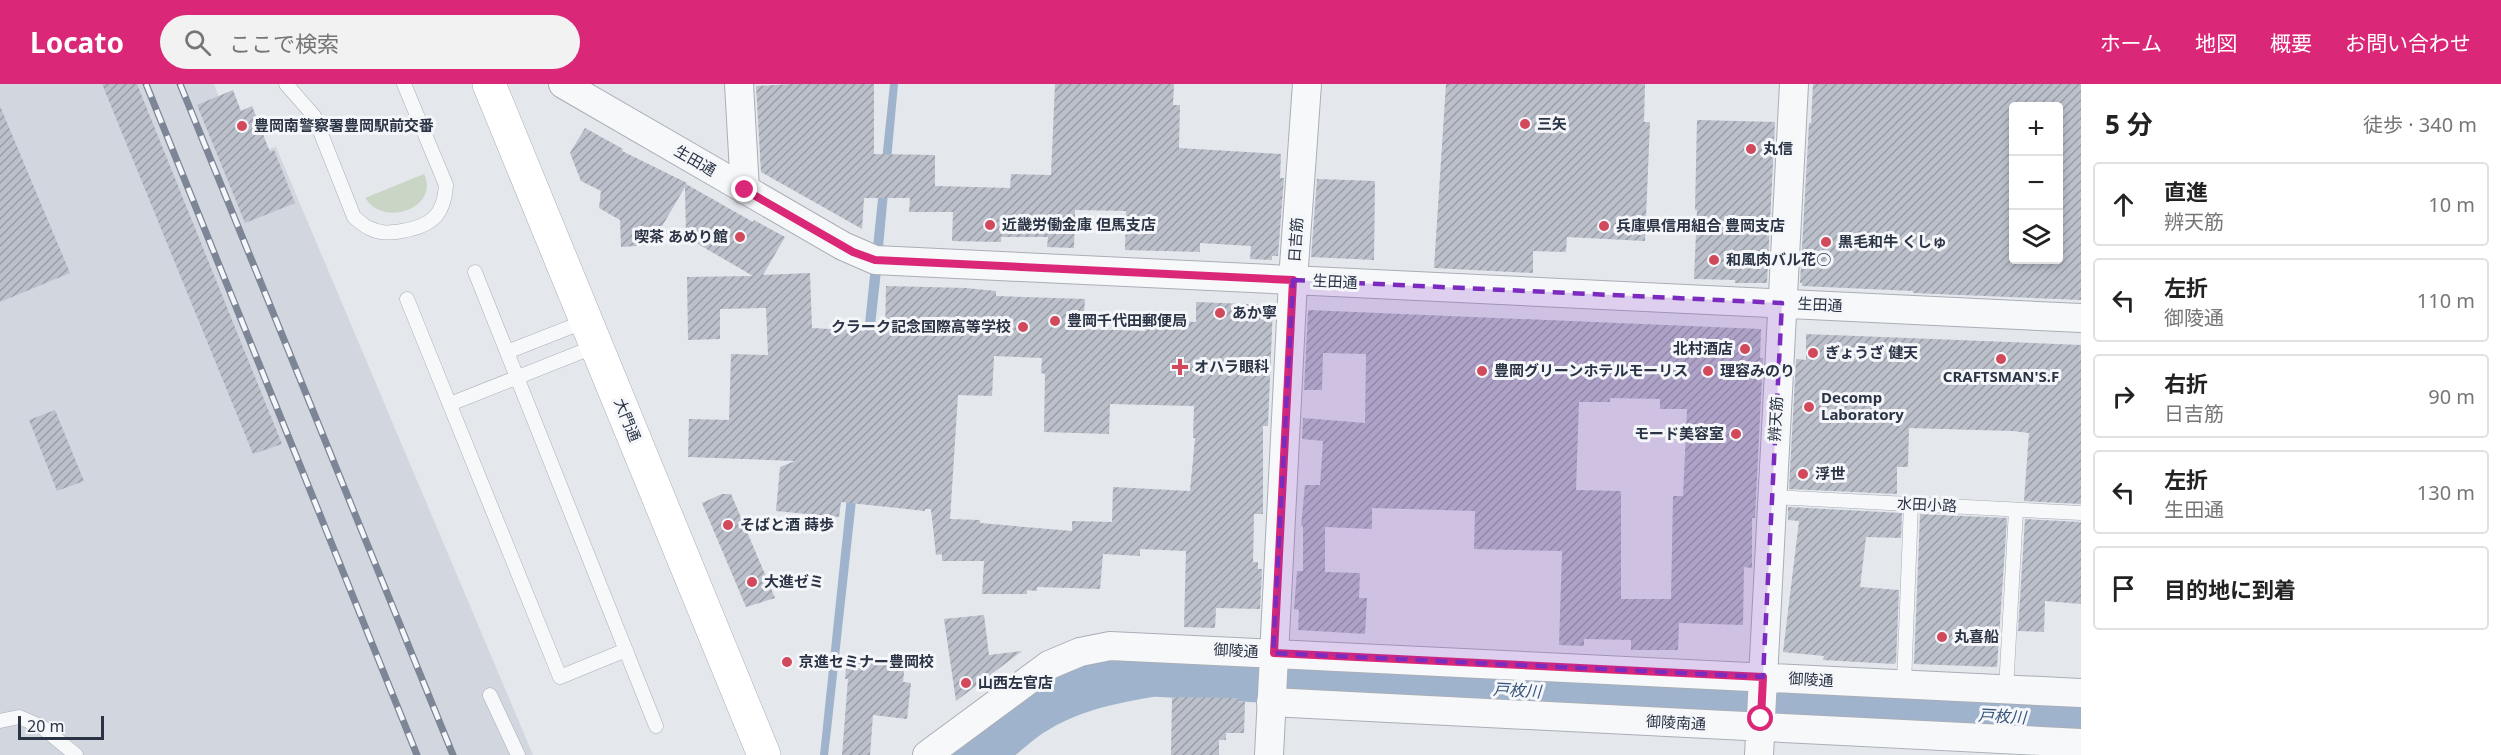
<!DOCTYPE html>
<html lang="ja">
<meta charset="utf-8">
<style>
body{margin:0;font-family:"Noto Sans","Noto Sans JP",sans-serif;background:#f2f2f2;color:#222}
.controls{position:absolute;right:18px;top:18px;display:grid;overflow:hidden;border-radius:6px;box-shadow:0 3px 9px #0003}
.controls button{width:54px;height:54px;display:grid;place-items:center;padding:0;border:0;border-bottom:2px solid #e0e0e0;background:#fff;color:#222;font:30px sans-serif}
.scale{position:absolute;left:18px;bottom:15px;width:86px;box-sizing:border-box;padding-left:6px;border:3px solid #2b3445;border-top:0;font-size:16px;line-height:21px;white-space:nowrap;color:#2b3445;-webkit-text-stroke:4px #f4f6f9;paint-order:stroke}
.stop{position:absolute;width:18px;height:18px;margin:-14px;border:4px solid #db2777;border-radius:50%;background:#fff}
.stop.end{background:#db2777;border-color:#fff;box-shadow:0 2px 6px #0008}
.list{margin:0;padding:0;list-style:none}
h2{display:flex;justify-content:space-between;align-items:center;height:78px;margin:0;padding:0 24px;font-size:26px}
h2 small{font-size:20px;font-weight:400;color:#767676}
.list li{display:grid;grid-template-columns:39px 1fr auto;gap:18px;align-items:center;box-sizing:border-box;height:84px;margin:0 12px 12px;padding:0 12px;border:2px solid #e0e0e0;border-radius:6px}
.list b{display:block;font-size:22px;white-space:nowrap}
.list p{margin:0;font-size:20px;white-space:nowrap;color:#767676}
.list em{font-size:20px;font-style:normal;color:#767676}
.icon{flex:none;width:33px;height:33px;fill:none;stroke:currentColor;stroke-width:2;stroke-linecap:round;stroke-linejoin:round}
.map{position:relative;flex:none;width:2081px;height:671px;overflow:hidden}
header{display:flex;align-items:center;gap:36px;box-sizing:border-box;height:84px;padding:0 30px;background:#db2777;color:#fff}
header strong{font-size:28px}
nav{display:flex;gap:33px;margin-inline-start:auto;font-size:21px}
.search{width:420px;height:54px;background:#f2f2f2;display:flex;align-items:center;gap:15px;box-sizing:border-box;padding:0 21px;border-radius:33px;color:#767676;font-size:22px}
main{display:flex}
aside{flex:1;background:#fff}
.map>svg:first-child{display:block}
.built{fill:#d2d6de}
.green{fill:#c9d6c5}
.water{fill:#9fb4cc}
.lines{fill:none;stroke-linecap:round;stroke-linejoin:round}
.river{stroke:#9fb4cc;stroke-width:51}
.building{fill:url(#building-hatch);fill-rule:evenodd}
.lane-casing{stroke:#a9aeb7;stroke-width:15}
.street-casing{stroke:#a9aeb7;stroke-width:30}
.secondary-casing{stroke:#a9aeb7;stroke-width:34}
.lane{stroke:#f7f8fa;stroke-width:14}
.street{stroke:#f7f8fa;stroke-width:28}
.secondary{stroke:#fff;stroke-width:33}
.rail-casing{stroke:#7d8696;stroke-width:7}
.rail{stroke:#f4f6f9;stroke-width:4.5;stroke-dasharray:14;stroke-linecap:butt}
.route{stroke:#db2777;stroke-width:8}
.marked{fill:#7b2cbf;fill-opacity:0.2;stroke:#7b2cbf;stroke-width:4.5;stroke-dasharray:12 8;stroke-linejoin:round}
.poi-dot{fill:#d1495b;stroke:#f4f6f9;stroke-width:2}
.labels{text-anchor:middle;stroke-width:6;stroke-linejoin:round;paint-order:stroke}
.poi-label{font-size:15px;font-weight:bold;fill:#2b3445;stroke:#f4f6f9;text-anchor:start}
.street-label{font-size:15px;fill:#2b3445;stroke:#f4f6f9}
.water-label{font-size:16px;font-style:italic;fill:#34527a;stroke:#f4f6f9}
</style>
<header>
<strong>Locato</strong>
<div class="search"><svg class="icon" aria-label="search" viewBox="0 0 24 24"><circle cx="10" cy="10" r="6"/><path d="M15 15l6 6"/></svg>ここで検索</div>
<nav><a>ホーム</a><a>地図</a><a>概要</a><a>お問い合わせ</a></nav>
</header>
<main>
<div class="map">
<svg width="2081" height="671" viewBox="0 0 2081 671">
<defs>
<pattern id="building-hatch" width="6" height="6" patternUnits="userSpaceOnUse" patternTransform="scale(1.5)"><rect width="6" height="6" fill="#bbc0ca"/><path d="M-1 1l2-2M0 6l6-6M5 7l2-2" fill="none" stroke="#989da6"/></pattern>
</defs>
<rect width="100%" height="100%" fill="#e4e7ec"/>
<path class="built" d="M0,0H214L241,73L276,63L533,671H0Z"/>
<path class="green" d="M424,90C438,119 398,138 375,124C371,122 368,117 365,114Z"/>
<path class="water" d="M890,0H898L880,196L831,646L828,671H820Z"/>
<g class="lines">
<path class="river" d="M975,671C994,658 1010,640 1030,627C1068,603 1109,594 1153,587L1798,624L2081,636"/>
</g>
<path class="building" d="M102,0H137L282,360L253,370Z
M792,0H874V70L935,71V102L1010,104L1011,90L1051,91L1055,0H1174L1173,21H1180L1179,64L1281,70L1280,94H1284L1278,172H1272V176L1250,175L1251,162L1200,159V168L1125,166L1126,127L1075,126L1074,164L1047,163L1048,153H1001V158L952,157L953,128H909L910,114H864L862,145L761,88L756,2Z
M1446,0H1645L1644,38H1650L1645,157L1567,153L1566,168L1533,167V189L1434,184Z
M1813,0H2081V216L1913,209V207L1802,202V199H1800L1809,39H1811ZM2013,22H2058V176H2013Z
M233,6L241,27L252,22L270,68L274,66L295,119L245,139L197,21Z
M0,22L70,189L0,218Z
M1697,36L1775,38L1767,199H1735V196L1694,195L1697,126H1695Z
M585,44L623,65L622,67L687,99L686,100L753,138L754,136L785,153L763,191L810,189L812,244L885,248L886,202L966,204L996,207V212L1085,215L1083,245L1145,247V236L1196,238V218L1273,221L1268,342H1263V430H1254L1253,478H1258V485H1262L1260,525L1216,524L1215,544L1184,543L1186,467L1140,465V472L1103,470L1100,505L1037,503V507L1027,506V510H982L984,477H942V470L936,471L931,425H925V427L841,418L839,433L776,427L780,383L795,377L688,373L689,335L729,336L731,270L768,271L766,224L720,225V255L688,256L687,193L753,192L686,153L685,103L651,161L621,163L620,136L599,124L601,107L581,97L570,69ZM994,272L1042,274L1041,289L1045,290L1044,348L1109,350L1110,320L1194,322L1193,354H1195L1190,407L1113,403L1112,438L1072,437V447L980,439V436L950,435L958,311L992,312Z
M1317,95L1375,97L1374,176L1311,173Z
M1308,226L1761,245L1760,274H1763L1755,434H1752V484L1744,483L1743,541L1679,539L1678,566H1631V556L1584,555V562L1559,561L1562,467L1474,465L1475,427L1372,424V445L1325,443V488L1360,489L1359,514H1367L1365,550L1298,546L1299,526L1294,525L1297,487H1303V442H1301L1305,401H1320L1323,357L1302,355L1303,334L1365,339L1366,270L1323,269L1322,306H1304ZM1610,314L1660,315V325H1687L1683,412H1673L1671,515H1621V407L1576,406L1579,318H1610Z
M1806,250L2081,261V420L2024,417L2029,349L2013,347L1909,344L1908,383H1897V410L1789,405L1796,275L1806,276Z
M55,326L84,397L57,407L29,336Z
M722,410H731L775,514L746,523L702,419Z
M1788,423L1902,429L1901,454L1866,453L1860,503L1899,506L1896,578L1894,580L1823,576L1824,572L1783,568L1799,437L1788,436Z
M1920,430L2007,434L1997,583L1914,580Z
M2025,435L2081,438V520L2045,517L2044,548L2018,547Z
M984,531L989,571L1022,567L956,617L944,535Z
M847,573L905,579L903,598L911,599L907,635L873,631L870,671H842L848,595H845Z
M1172,613L1238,614V618H1245L1244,649H1226V656H1219V671H1171Z"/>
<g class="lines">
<defs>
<path id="lane" d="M286,0L314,32L354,133C359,137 364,142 369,144C381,150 390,149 402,147C431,142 444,132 446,101L404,0
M475,188L656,642
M407,215L560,593L626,566
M507,268L586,237
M450,320L596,262
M1773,413L2081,429
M1904,600L1911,420
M2006,605L2016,426
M490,611L518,671
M0,637L19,633L42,643L76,671"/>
<path id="street" d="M563,0L843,162L875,176L2081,234
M739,0L745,106
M1271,618L2081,659
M927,671L1049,581L1080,568L1110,562L2081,609
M1269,671L1293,196L1307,0
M1759,671L1794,0"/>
<path id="secondary" d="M489,0L764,671"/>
</defs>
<use href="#lane" class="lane-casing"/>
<use href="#street" class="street-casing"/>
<use href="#secondary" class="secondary-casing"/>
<use href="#lane" class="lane"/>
<use href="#street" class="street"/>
<use href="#secondary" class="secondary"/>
<defs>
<path id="rail" d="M146,0L417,671
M180,0L453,671"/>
</defs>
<use href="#rail" class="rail-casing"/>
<use href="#rail" class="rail"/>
</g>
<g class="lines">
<path class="route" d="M745,106L853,168L875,176L1293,196L1274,569L1763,593L1761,635"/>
</g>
<path class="marked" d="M1293,196L1782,219L1763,593L1273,569Z"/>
<g class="poi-dot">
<circle cx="1525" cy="40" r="6"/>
<circle cx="242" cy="42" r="6"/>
<circle cx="1751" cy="65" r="6"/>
<circle cx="990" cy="141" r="6"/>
<circle cx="1604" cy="142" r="6"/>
<circle cx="740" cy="153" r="6"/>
<circle cx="1826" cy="158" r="6"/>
<circle cx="1714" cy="176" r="6"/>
<circle cx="1220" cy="229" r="6"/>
<circle cx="1055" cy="237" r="6"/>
<circle cx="1023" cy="243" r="6"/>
<circle cx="1745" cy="265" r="6"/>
<circle cx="1813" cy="269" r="6"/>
<circle cx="2001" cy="275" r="6"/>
<path d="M1177 274h6v6h6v6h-6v6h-6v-6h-6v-6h6z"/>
<circle cx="1482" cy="287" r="6"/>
<circle cx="1708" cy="287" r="6"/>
<circle cx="1809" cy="323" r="6"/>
<circle cx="1736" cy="350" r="6"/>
<circle cx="1803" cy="390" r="6"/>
<circle cx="728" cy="441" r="6"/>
<circle cx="752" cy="498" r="6"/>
<circle cx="1942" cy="553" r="6"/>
<circle cx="787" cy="578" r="6"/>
<circle cx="966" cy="599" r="6"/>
</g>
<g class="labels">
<g class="poi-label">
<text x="1537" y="45">三矢</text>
<text x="254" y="47">豊岡南警察署豊岡駅前交番</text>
<text x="1763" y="70">丸信</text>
<text x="1002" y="146">近畿労働金庫 但馬支店</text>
<text x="1616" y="147">兵庫県信用組合 豊岡支店</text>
<text x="728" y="158" text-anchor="end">喫茶 あめり館</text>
<text x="1838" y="163">黒毛和牛 くしゅ</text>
<text x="1726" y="181">和風肉バル花○</text>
<text x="1232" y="234">あか寧</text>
<text x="1067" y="242">豊岡千代田郵便局</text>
<text x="1011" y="248" text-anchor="end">クラーク記念国際高等学校</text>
<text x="1733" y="270" text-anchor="end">北村酒店</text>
<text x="1825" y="274">ぎょうざ 健天</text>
<text x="1194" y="288">オハラ眼科</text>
<text x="1494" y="292">豊岡グリーンホテルモーリス</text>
<text x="1720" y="292">理容みのり</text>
<text x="2001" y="298" text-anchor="middle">CRAFTSMAN'S.F</text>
<text x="1821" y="319">Decomp<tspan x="1821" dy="17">Laboratory</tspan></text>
<text x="1724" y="355" text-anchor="end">モード美容室</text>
<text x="1815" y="395">浮世</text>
<text x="740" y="446">そばと酒 蒔歩</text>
<text x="764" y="503">大進ゼミ</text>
<text x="1954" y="558">丸喜船</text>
<text x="799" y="583">京進セミナー豊岡校</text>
<text x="978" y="604">山西左官店</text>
</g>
<g class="street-label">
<text transform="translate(695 77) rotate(30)" y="5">生田通</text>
<text transform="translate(1296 156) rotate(-86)" y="5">日吉筋</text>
<text transform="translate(1335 198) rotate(3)" y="5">生田通</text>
<text transform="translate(1820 221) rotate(3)" y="5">生田通</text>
<text transform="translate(1776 335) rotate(-87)" y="5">辨天筋</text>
<text transform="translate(627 336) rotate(68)" y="5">大門通</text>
<text transform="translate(1927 421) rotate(3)" y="5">水田小路</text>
<text transform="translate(1236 567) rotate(3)" y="5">御陵通</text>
<text transform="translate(1811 596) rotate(3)" y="5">御陵通</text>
<text transform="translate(1676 639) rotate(3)" y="5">御陵南通</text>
</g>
<g class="water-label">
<text transform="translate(1517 606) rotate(3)" y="6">戸枚川</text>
<text transform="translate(2002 632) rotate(3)" y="6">戸枚川</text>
</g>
</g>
</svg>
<div class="controls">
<button>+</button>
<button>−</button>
<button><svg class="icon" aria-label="layers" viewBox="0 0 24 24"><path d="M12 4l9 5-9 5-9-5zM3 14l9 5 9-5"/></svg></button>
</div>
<div class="scale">20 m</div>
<div class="stop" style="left:1761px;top:635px"></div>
<div class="stop end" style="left:745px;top:106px"></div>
</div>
<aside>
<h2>5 分<small>徒歩 · 340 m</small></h2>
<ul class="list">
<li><svg class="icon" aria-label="ahead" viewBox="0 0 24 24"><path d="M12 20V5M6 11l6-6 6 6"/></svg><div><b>直進</b><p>辨天筋</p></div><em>10 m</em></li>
<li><svg class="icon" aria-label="left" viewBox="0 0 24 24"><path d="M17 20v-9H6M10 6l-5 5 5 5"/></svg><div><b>左折</b><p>御陵通</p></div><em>110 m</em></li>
<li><svg class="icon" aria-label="right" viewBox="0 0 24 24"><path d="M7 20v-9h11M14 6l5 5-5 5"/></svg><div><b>右折</b><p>日吉筋</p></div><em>90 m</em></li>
<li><svg class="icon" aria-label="left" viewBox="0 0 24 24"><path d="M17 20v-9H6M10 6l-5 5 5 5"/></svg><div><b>左折</b><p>生田通</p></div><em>130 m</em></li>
<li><svg class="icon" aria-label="arrive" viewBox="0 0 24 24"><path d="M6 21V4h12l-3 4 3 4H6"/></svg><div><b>目的地に到着</b></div></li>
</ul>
</aside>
</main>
